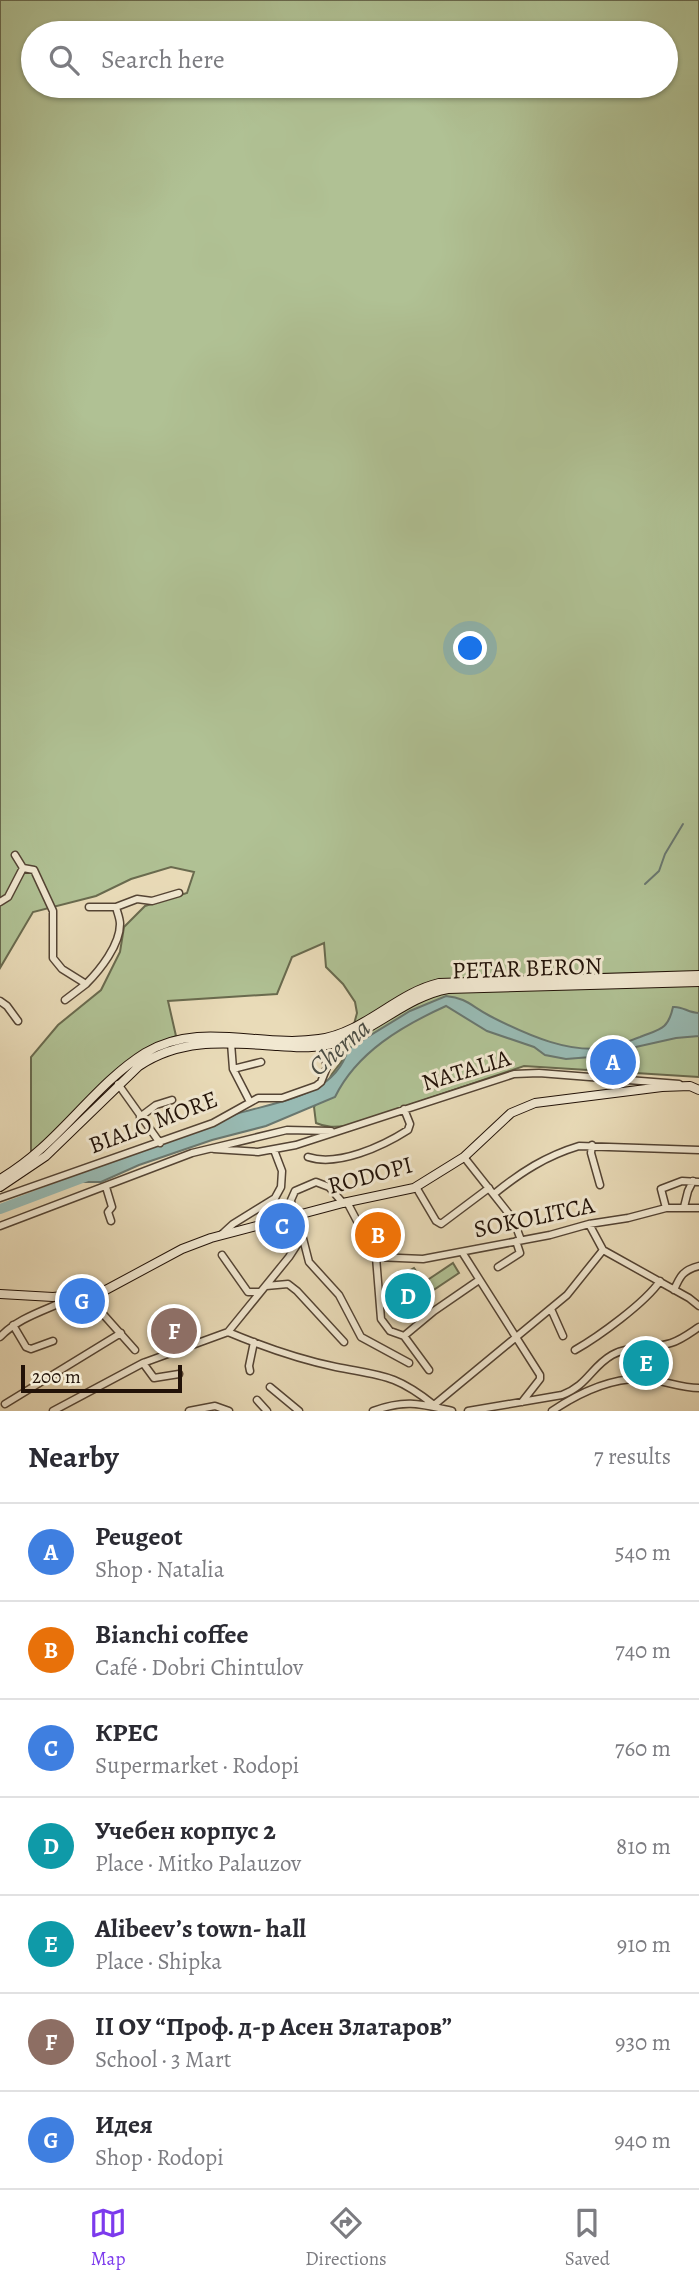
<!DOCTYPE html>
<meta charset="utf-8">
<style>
body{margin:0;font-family:Alegreya,serif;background:#f2f2f3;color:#2b2b33}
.scale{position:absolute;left:21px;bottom:18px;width:161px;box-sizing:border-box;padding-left:7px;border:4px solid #221208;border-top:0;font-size:19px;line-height:24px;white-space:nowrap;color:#221208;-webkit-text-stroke:5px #f1e8d1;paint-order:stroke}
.you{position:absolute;left:471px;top:649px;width:24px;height:24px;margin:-18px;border:5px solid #fff;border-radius:50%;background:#1a73e8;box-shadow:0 0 0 10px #1a73e833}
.badge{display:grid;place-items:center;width:46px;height:46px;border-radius:50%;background:#7c3aed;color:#fff;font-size:23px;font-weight:700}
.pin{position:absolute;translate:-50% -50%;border:4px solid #fff;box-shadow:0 2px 7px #0006}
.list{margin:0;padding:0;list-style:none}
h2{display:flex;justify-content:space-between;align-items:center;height:91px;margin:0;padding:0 28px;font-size:30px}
h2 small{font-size:23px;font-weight:400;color:#7c7c81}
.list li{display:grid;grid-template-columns:46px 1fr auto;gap:21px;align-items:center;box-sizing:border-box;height:98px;padding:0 28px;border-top:2px solid #e1e1e2}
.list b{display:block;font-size:26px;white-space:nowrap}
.list p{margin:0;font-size:23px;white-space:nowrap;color:#7c7c81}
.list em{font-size:23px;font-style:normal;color:#7c7c81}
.icon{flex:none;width:38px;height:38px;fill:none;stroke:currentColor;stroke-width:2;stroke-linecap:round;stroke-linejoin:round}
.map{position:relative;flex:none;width:699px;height:1411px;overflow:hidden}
.search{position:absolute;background:#fff;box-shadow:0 2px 5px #0004;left:21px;right:21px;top:21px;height:77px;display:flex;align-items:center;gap:18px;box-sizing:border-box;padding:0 24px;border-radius:38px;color:#7c7c81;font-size:26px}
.sheet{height:777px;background:#fff}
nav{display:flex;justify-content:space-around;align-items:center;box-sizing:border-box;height:98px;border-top:2px solid #e1e1e2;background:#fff;font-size:19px;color:#7c7c81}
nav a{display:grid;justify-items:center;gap:4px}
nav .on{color:#7c3aed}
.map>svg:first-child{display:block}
.green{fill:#b0c194;stroke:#696a4e;stroke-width:2;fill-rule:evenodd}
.water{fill:#98bab3;stroke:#69776f;stroke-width:2}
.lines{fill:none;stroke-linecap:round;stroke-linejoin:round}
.stream{stroke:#69776f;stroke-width:2}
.river{stroke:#98bab3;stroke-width:10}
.street-casing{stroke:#544434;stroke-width:9}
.secondary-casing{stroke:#221208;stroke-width:10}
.street{stroke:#f1e8d1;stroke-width:6}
.secondary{stroke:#f1e8d1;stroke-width:8}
.labels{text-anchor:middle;stroke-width:6;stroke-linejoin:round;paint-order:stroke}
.street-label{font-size:24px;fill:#221208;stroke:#f1e8d1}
.water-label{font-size:26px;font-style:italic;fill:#4b4d44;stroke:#f1e8d1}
</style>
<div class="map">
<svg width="699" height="1411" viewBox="0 0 699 1411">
<rect width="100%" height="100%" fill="#e9dbb8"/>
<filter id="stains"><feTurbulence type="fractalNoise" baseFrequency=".00286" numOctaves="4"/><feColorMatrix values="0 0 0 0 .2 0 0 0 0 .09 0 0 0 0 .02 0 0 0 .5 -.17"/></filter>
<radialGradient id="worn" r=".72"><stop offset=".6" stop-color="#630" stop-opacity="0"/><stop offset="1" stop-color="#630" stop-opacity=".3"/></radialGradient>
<path class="green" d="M0,0H699V1077L524,1066L348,1126C336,1127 327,1128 316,1123L314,1107L332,1074L345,1057L357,1013L355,1002L343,984L326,967L324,943L292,957L277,994L168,1001L176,1036L148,1047L31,1154V1057L58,1025L101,990L120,952L124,927L145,906L187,893L194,872L171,867L131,879L96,896L33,912L0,968ZM33,33H666V86H33Z
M453,1263L459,1273L432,1291L426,1281Z
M414,1268L420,1277L392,1293L387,1283Z"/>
<path class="water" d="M446,996C467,998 471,1006 490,1016C525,1034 574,1057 614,1046C623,1044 631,1040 640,1037C660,1029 668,1030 673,1007C683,1006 688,1013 699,1013V1036L676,1038L591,1057L566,1059L545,1055L534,1047L487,1031L446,1006C402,1026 357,1052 335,1097L266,1126L212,1140L139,1165L101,1182H84L107,1169L201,1136C210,1127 220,1119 233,1115C272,1102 335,1098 348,1049L410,1011Z"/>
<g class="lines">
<path class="stream" d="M645,884L659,871L665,854L683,824"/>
<path class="river" d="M0,1209L217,1127"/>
<defs>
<path id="street" d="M15,855L23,868L34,870L53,911V958L62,969L86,984C100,970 120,945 120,924C120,918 117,912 116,907
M0,902L8,897L23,868
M89,907H116L137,899L152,901L179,893
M65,1000L86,984
M0,1001L7,1006L18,1021
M231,1043L233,1069L250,1102
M233,1069L261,1062
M118,1084L160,1143
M140,1117L156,1105L172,1100
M592,1145L591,1153L600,1185
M214,1149L258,1152L296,1145L514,1074L539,1073L679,1084
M308,1157C338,1167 383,1146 408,1130L410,1124L404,1109
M464,1157L513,1219L521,1240
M106,1187L112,1207L108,1212L111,1221
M416,1187L436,1221L441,1224L489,1188
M494,1194C521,1172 546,1156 579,1146L699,1150
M0,1198L213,1123L258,1098H282L316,1086L321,1082L327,1067L322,1046
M347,1202L376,1257L381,1319L390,1331L404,1336L429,1370
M684,1207L688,1191L693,1181
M666,1208L661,1189L682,1181L699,1182
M297,1215L309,1262L339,1295L361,1337L409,1363
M293,1216L291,1200L295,1191L316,1182L329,1187L343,1203
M589,1224L603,1250L689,1298L699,1306
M0,1226L192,1153L287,1130L331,1131
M221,1235L233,1224L275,1198L281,1187L282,1171L274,1150
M462,1252L540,1375V1379L522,1402
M222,1255L248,1292H260
M376,1257L423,1259L550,1235L589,1224L628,1218L666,1208H699
M498,1267L520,1253L516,1241
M266,1286L288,1284L297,1291L344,1342
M674,1290C680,1276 683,1270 699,1266
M86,1295L135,1350
M551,1309L563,1336
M13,1325L26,1347L31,1349L53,1341
M228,1332C259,1345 302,1360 336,1367C382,1376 395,1374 434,1405
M404,1336L434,1311L479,1280
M0,1337C20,1316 48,1310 73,1297
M575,1350C598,1337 645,1303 660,1281
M143,1363L154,1378L179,1374
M250,1371L249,1366L254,1342
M270,1387L299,1411
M257,1400L267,1411
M5,1404L121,1333
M434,1405L567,1295L603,1250
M53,1411L143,1363L228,1332L289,1257L302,1237
M189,1411L215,1406L229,1411
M373,1411C406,1399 421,1404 452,1411
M468,1411L562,1395C588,1385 591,1367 612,1355C630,1345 652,1349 671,1343C681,1340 690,1333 699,1327
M552,1411C579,1393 611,1377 645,1379C663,1380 680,1388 699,1388"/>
<path id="secondary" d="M0,1179C58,1146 92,1086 145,1053C199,1020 261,1048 319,1039C364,1033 396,993 439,983L699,975
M0,1187L46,1156L139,1066C182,1037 229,1043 278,1046C296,1047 314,1049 332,1044C372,1033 407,996 448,989L699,982
M0,1294L53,1297L102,1292L182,1249L211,1238L343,1203L414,1188L464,1157L511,1113L535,1103L662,1087L690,1086L699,1090"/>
</defs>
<use href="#street" class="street-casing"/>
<use href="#secondary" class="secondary-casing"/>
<use href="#street" class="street"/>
<use href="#secondary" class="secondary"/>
</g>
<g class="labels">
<g class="street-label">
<text transform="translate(527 968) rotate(-2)" y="8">PETAR BERON</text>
<text transform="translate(466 1070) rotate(-17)" y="8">NATALIA</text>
<text transform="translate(153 1122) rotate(-21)" y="8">BIALO MORE</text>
<text transform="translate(370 1175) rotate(-15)" y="8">RODOPI</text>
<text transform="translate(534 1217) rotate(-12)" y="8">SOKOLITCA</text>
</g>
<g class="water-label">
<text transform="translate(339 1047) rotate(-41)" y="9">Cherna</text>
</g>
</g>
<rect width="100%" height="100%" filter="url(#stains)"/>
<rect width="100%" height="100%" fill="url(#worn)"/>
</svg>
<div class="scale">200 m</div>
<div class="you"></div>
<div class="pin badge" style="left:613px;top:1062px;background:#3f7fe0">A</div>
<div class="pin badge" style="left:378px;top:1235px;background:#e8710a">B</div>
<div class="pin badge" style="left:282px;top:1226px;background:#3f7fe0">C</div>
<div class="pin badge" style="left:408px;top:1296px;background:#0f9aa8">D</div>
<div class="pin badge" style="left:646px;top:1363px;background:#0f9aa8">E</div>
<div class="pin badge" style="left:174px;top:1331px;background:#8d6e63">F</div>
<div class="pin badge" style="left:82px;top:1301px;background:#3f7fe0">G</div>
<div class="search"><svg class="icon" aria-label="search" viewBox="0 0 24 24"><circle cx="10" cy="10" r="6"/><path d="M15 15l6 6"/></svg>Search here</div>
</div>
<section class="sheet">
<h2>Nearby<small>7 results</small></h2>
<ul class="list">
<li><span class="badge" style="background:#3f7fe0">A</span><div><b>Peugeot</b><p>Shop · Natalia</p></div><em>540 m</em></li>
<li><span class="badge" style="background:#e8710a">B</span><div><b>Bianchi coffee</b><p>Café · Dobri Chintulov</p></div><em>740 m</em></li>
<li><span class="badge" style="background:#3f7fe0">C</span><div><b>КРЕС</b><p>Supermarket · Rodopi</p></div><em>760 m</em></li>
<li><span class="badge" style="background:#0f9aa8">D</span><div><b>Учебен корпус 2</b><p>Place · Mitko Palauzov</p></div><em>810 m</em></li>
<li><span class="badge" style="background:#0f9aa8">E</span><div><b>Alibeev’s town- hall</b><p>Place · Shipka</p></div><em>910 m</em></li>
<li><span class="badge" style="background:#8d6e63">F</span><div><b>II ОУ “Проф. д-р Асен Златаров”</b><p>School · 3 Mart</p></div><em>930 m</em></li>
<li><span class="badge" style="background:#3f7fe0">G</span><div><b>Идея</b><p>Shop · Rodopi</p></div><em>940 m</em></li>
</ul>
</section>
<nav>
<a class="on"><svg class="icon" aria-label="map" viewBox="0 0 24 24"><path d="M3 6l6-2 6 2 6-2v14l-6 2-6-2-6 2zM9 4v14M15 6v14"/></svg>Map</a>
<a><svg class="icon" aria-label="directions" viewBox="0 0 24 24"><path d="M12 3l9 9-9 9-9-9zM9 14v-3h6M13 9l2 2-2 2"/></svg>Directions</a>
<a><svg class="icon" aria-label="saved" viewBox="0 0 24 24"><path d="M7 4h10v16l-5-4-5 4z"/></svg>Saved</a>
</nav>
